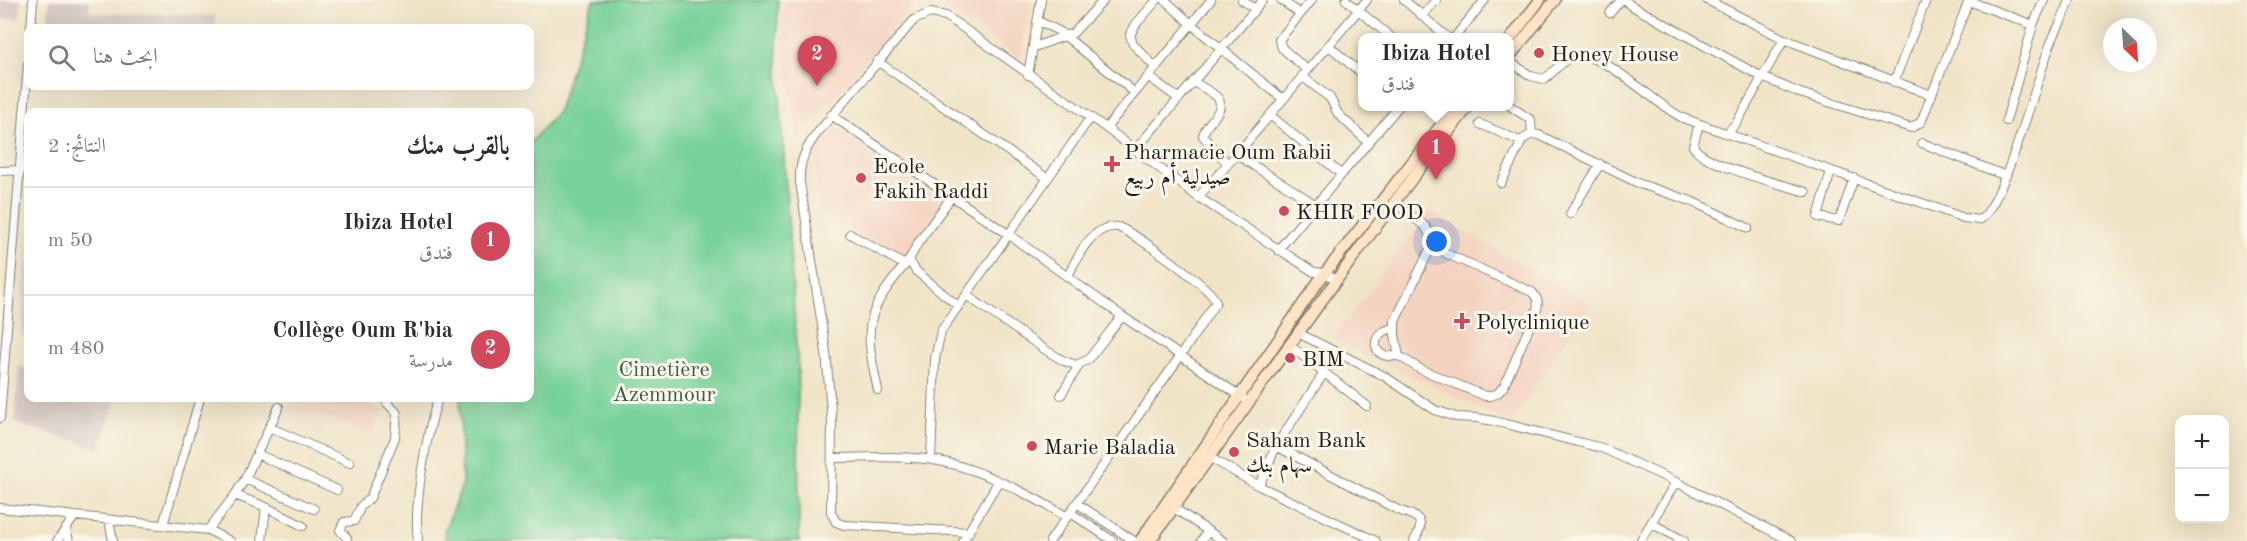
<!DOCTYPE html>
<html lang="ar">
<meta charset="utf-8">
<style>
body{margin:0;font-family:"Old Standard TT",Amiri,serif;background:#f7f7f7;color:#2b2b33;direction:rtl}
.controls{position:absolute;right:18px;bottom:18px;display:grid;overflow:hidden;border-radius:12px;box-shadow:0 6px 24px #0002}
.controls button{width:54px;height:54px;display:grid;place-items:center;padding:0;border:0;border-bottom:2px solid #e1e1e2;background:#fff;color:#2b2b33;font:30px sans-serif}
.compass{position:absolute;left:2103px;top:18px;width:54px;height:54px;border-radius:50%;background:#fff;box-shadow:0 6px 24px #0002;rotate:155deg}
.you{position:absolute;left:1437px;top:242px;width:21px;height:21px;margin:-15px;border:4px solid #fff;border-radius:50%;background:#1a73e8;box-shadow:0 0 0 9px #1a73e833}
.badge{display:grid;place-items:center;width:39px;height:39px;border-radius:50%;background:#d1495b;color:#fff;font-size:20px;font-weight:700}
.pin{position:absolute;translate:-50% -50px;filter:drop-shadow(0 2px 3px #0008)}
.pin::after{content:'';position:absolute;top:32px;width:21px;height:18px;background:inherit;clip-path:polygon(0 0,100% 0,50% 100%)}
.popup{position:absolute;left:1358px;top:33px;width:156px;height:78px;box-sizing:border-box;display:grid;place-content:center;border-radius:12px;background:#fff;filter:drop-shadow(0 2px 4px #0005);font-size:20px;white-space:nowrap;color:#7c7c81}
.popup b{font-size:22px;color:#2b2b33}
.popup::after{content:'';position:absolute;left:50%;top:100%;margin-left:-12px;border:12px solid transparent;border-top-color:#fff}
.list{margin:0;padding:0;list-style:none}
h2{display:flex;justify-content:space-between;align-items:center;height:78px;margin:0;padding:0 24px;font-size:26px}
h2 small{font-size:20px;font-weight:400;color:#7c7c81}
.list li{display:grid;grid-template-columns:39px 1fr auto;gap:18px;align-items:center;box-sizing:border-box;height:108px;padding:0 24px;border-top:2px solid #e1e1e2}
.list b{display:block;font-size:22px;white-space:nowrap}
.list p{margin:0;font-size:20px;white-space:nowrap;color:#7c7c81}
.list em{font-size:20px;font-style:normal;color:#7c7c81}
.icon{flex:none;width:33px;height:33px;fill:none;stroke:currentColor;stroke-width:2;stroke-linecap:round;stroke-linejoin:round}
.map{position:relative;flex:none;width:2247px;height:541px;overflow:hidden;direction:ltr}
.search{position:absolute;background:#fff;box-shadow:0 6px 24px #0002;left:24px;top:24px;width:510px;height:66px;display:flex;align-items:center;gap:15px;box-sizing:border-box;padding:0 21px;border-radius:12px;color:#7c7c81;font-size:22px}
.panel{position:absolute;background:#fff;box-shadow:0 6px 24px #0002;left:24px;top:108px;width:510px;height:294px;border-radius:12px;direction:rtl}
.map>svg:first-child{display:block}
.built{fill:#f4d3c0}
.industrial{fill:#d0c0bc}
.green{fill:#77d198;stroke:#4a765a;stroke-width:1.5}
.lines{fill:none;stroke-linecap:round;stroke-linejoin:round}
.minor-casing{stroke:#868071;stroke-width:10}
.secondary-casing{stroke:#868071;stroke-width:13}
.minor{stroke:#fff;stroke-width:8}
.secondary{stroke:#fee4c5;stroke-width:10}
.poi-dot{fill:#d1495b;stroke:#fbf7ec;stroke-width:2}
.labels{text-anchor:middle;stroke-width:6;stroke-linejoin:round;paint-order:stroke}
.poi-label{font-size:22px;fill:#1c1c1c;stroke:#fbf7ec;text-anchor:start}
.park-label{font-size:22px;fill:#3c5b47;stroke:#fbf7ec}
</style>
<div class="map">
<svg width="2247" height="541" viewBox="0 0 2247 541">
<rect width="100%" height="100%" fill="#fbf7ec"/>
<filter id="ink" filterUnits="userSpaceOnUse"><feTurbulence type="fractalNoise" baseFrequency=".0167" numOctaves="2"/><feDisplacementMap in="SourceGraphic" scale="12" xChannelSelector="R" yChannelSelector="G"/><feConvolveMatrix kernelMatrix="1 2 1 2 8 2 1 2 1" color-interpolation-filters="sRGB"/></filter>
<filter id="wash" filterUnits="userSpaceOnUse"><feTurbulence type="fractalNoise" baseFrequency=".008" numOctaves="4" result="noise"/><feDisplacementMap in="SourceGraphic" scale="24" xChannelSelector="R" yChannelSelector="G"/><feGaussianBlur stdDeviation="1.35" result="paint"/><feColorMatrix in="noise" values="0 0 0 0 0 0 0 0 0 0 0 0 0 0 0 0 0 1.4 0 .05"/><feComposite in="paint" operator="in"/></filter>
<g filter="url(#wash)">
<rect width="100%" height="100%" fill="#f0e4c6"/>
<path class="built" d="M784,0H920L798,137L782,35Z
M937,0H1031L1021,59Z
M837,128L943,205L902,260L819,211L815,151Z
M1429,211L1590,304L1511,423L1333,339Z
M291,398H370L368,402L383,410L373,434L332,419L287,413Z"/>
<path class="industrial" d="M0,0H21L20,19H0Z
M49,0H89L90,13L215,15L216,28H47Z
M28,233V337L22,335Z
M19,366L28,369V398H116L100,449L15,423Z"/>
<path class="green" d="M593,0H778L777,53L798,370L799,541H446L444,532L462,486L460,398H530V143L558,111Z"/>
</g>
<g filter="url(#ink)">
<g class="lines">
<defs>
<path id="minor" d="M1165,0L1191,24L1283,99
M1242,0L1254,8
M1281,0L1299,13
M1346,0L1392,38
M1404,0L1448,38
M1625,0L1630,5L1762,77L1800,93L1911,128L1921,122L1969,0
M1707,0L1784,39L1931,95
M1969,1L2033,25
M1610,13L1621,0
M1422,16L1436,0
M1038,21L1059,31L1134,92
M31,28L33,0
M1454,38L1485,0
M1328,45L1362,74
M1034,47L1073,33L1104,0
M877,61L1047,178
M1510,62L1531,76L1544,79C1554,73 1562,59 1574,56C1604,50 1655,105 1683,118L1964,218L1979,220C2002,210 2037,80 2048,51C2054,33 2064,18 2070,0
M1155,67L1133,44L1130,35L1136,24L1157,0
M1307,70L1282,48L1279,40L1312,0
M1028,75L1041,0
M1148,76L1179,99
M1302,76L1330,98L1338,114L1368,142
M1194,82C1201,87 1213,92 1218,98C1227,111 1204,123 1203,136L1227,163
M1894,82L1926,0
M1510,106L1531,120L1532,134
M831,115L1008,234L1122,316L1243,398
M1270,115L1341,174
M2006,121L2033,25L2044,0
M1480,124L1520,141L1532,134L1539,135L1640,184L1691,201L1748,228
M1699,124L1693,146C1704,166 1782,184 1806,192
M1106,128L1211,0
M1727,133L1737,122L1784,39
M1922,143L2006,176
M1135,150L1263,0
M1237,154C1262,173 1290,186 1315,205
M0,171L21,170
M1831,171L1818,217L1839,221L1854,178
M1501,183L1522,141
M952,196L918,243L909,260L916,271L957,305
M1198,197L1237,154L1367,0
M1394,202L1426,227L1433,243L1395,321V335L1399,356L1420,369L1485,396H1491L1498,393L1504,386L1537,309C1539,301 1537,298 1532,292L1447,254L1433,243
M1570,214L1600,164
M850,234L905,265
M1278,250L1399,106
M966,295L1047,351L1064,361L1076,365L1088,360L1122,316
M1395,328C1390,329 1384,330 1380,334C1374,340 1374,352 1384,355C1388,357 1394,356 1399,356
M1298,333L1384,376L1435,410L1456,417L1477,418L1494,421L1602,448L1676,482L1791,541
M1289,345L1367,406
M878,390C863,323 865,313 909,260
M1061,395L1079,365
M0,418L28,64
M269,427L350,463
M1276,446L1324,373
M257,454L337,490
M1209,457L1259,486L1376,541
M832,458C865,458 900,455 933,460C975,466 1031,495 1067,517
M931,459L935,359L941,331L1090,118
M245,479L314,509
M1259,486L1276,446L1398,510C1419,517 1427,519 1414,541
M235,495L266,507L303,526
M1078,504L1134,541
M0,508L208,530L235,495L245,479L279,407
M1174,508L1223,541
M1071,513L1113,541
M109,520L113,541
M1651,523L1684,541
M163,525L200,398
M66,529L69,541
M208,530L230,541
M969,532L844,525L836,522L831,512L832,422L826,352L800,182C799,161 806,147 819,131L914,20L930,13L946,16L1106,128L1198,197L1314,272L1325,273L1336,280
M57,541L75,516
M262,541L266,507
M347,541V538L340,530L344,522L354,521L361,506L370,498L395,438L397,413L387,403L388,398
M418,541C413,505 427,433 438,398
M963,541L998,482
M1050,541L1181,355L1216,302C1213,288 1134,233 1118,227C1092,224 1077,257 1068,276
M1201,541L1208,531
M1640,541L1676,482"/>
<path id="secondary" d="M1510,39L1540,0
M1510,56L1555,0
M1140,541L1318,282L1456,106
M1150,541C1255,395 1356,247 1469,106"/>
</defs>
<use href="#minor" class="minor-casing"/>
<use href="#secondary" class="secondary-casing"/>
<use href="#minor" class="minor"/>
<use href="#secondary" class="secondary"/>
</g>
</g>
<g class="poi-dot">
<circle cx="1539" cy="53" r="6"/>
<path d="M1109 155h6v6h6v6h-6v6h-6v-6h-6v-6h6z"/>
<circle cx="861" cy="178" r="6"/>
<circle cx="1284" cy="211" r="6"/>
<path d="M1459 312h6v6h6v6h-6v6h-6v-6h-6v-6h6z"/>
<circle cx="1290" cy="358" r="6"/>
<circle cx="1032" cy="446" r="6"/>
<circle cx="1234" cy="452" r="6"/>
</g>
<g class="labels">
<g class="poi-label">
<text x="1551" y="61">Honey House</text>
<text x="1124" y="159">Pharmacie Oum Rabii<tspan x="1124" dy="25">صيدلية أم ربيع</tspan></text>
<text x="873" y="173">Ecole<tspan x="873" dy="25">Fakih Raddi</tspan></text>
<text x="1296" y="219">KHIR FOOD</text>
<text x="1476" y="329">Polyclinique</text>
<text x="1302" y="366">BIM</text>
<text x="1246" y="447">Saham Bank<tspan x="1246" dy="25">سهام بنك</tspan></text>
<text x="1044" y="454">Marie Baladia</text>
</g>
<g class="park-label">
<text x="664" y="376">Cimetière<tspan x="664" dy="25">Azemmour</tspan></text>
</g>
</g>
</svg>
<div class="controls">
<button>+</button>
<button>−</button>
</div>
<svg class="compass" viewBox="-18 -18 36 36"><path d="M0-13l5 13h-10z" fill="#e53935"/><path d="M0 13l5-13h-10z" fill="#7c7c81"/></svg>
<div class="you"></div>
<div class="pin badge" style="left:1436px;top:180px">1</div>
<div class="popup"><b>Ibiza Hotel</b>فندق</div>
<div class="pin badge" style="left:817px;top:86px">2</div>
<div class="search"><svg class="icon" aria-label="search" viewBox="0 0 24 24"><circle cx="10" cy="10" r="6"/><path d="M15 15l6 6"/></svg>ابحث هنا</div>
<section class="panel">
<h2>بالقرب منك<small>النتائج: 2</small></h2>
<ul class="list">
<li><span class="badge">1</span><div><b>Ibiza Hotel</b><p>فندق</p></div><em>50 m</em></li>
<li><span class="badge">2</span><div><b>Collège Oum R'bia</b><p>مدرسة</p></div><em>480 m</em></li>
</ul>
</section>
</div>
